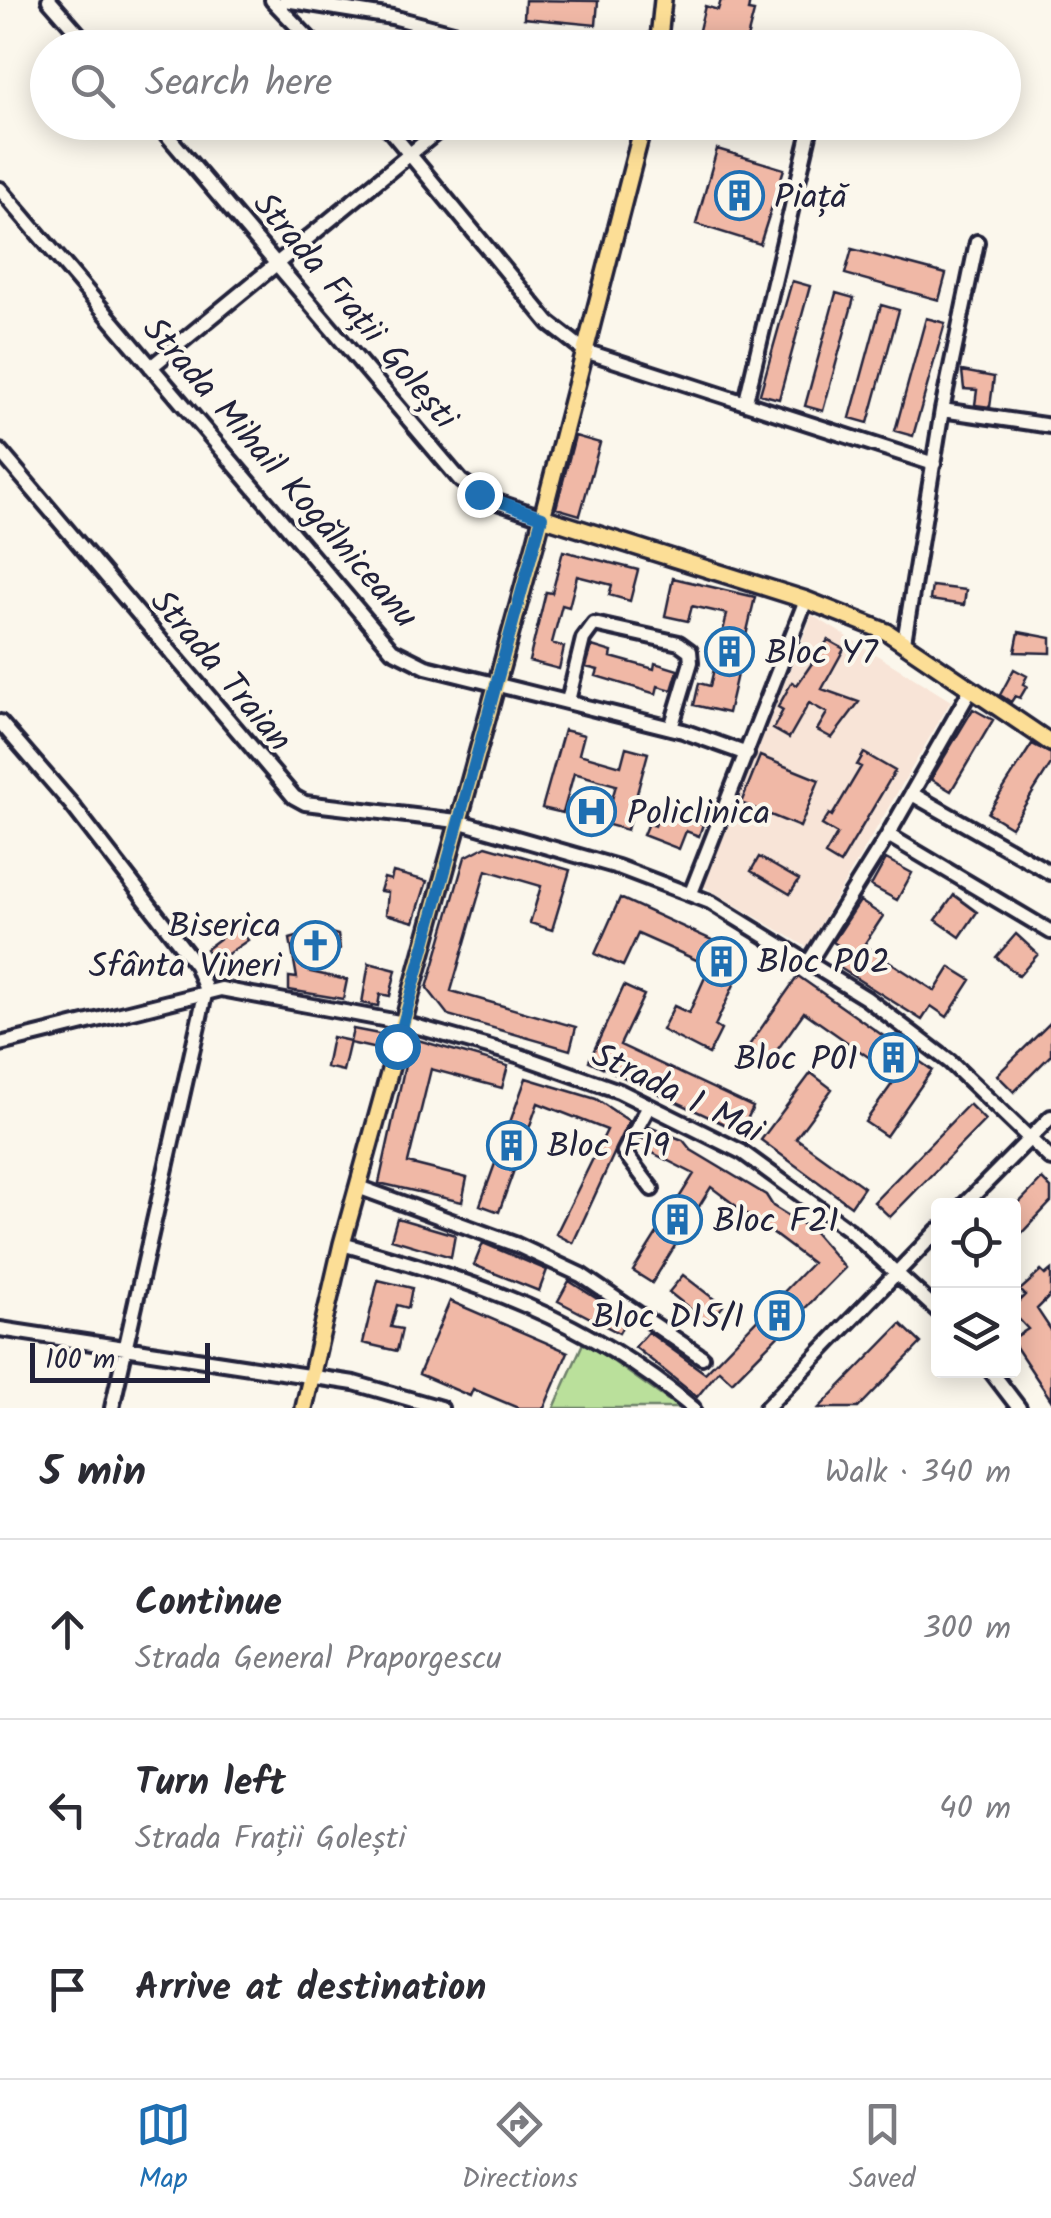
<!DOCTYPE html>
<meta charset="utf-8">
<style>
body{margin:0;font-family:Kalam,sans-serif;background:#f2f2f3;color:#2b2b33}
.controls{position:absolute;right:30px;bottom:30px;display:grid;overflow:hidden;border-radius:10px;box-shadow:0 5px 25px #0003}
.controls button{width:90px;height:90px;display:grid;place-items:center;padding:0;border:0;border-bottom:2px solid #e1e1e2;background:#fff;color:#2b2b33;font:50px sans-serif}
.scale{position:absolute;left:30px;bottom:25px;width:180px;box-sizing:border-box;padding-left:10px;border:5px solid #22223b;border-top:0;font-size:28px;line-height:35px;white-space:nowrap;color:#22223b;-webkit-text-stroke:8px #fbf7ec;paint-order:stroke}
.stop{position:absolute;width:30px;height:30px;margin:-22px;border:8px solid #1f6fb2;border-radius:50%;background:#fff}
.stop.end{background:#1f6fb2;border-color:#fff;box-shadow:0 2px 10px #0008}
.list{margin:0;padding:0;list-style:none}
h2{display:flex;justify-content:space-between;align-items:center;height:130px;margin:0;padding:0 40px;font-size:42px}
h2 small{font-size:32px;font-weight:400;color:#7c7c81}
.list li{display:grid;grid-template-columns:65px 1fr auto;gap:30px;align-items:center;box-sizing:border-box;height:180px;padding:0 40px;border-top:2px solid #e1e1e2}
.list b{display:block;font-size:38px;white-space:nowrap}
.list p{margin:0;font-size:32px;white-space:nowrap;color:#7c7c81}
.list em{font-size:32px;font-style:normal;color:#7c7c81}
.icon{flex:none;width:55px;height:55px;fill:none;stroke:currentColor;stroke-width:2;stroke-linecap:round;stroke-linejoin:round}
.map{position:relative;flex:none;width:1051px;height:1408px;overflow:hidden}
.search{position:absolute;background:#fff;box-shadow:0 5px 25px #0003;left:30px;right:30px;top:30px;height:110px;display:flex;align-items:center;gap:25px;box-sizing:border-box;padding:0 35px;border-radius:55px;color:#7c7c81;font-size:38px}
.sheet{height:670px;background:#fff}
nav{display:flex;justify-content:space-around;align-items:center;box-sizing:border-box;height:140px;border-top:2px solid #e1e1e2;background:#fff;font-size:28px;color:#7c7c81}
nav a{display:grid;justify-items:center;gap:5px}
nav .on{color:#1f6fb2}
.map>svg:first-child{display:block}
.built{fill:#f8e4d7}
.green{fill:#bae09b;stroke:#6e816b;stroke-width:2.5}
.building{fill:#f0b8a6;stroke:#22223b;stroke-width:2.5}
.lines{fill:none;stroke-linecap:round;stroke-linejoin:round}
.minor-casing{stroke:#22223b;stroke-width:20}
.major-casing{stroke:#22223b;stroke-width:22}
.minor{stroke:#fbf7ec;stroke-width:12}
.major{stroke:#fcde96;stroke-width:15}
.route{stroke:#1f6fb2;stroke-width:12}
.labels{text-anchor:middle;stroke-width:8;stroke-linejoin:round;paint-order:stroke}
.poi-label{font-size:35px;fill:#22223b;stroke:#fbf7ec;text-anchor:start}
.street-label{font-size:35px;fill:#22223b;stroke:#fbf7ec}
</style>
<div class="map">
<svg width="1051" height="1408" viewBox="0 0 1051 1408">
<rect width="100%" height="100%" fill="#fbf7ec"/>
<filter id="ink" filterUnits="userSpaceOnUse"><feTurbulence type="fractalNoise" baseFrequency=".01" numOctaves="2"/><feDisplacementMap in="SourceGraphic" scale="20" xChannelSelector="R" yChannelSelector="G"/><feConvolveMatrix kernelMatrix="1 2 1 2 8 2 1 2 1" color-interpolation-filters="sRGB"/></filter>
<g filter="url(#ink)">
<path class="built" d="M812,615L951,701L807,947L703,886Z"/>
<path class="green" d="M584,1341L679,1408H554Z"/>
<path class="building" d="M525,0L598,1L596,25L524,18Z
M721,0H750L748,11L754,12L745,46L698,34L705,6L718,10Z
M717,149L784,169L760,244L696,224Z
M852,249L946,274L939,300L845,274Z
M792,281L810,286L779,399L760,394Z
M836,293L854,298L823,411L805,406Z
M881,305L899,310L868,423L850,418Z
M926,318L945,323L913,436L895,431Z
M962,371L994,377L990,407L975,405L977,390L964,389Z
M575,436L600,443L580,515L556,508Z
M563,551L638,570L630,601L609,595L612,585L577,576L569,607L562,605L552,643L564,647L559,669L529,661L546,592L552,593Z
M673,578L755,597L728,713L694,705L699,683L710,686L727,614L692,606L688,621L665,616Z
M932,586L966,590L964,605L930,600Z
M1019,632L1051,638V653L1015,652Z
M828,640L844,649L822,689L859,702L832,738L817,730L827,713L809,703L789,738L773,729L783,710L778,707L792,682L797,685Z
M592,646L612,652L611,657L654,669L655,663L678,670L672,690L658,686L656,694L596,676L598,670L586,667Z
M1014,669L1027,676L1023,684L1027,686L1020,698L1015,696L1011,702L1000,695Z
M973,709L993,720L951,791L931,779Z
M564,730L584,735L579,754L621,766L626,747L648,753L627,830L605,824L616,785L574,773L563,813L542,808Z
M1032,744L1051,754V764L1011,827L988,813Z
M864,753L895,771L840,864L825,855L837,834L822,825L829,814L832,816L861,767L857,765Z
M760,756L819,780L800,827L741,803Z
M661,809L703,824L699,836L686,831L679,849L643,835L648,823L655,826Z
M486,846L570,870L552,930L530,923L541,886L486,870L451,991L576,1027L570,1050L448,1015L427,988L465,857Z
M759,857L799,880L790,894L751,871Z
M886,859L912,873L897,900L871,886Z
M393,872L427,881L414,922L386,914L388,892L380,891L384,878L391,880Z
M954,895L977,912L960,937L936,920Z
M620,898L747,956L715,1026L721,1030L709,1054L662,1030L674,1006L689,1013L710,966L638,934L623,966L595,954Z
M860,901L883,916L864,945L935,991L950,967L971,980L947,1017L931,1006L922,1020L840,968L850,953L833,942Z
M237,926L248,940L216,962L206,949Z
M320,930L338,935L340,949L311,972L347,980L343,999L289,990V977L297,978L290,939Z
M1016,934L1038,954L1019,976L996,957Z
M369,963L396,970L390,996L380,994L378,1006L362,1003Z
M798,976L932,1070L886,1136L865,1122L897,1077L804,1012L766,1066L745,1051Z
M624,986L644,995L620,1045L753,1107L741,1132L589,1061Z
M1051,1022V1055L1014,1092L997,1075Z
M353,1029L384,1035L381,1050L350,1043Z
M332,1037L350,1041L343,1071L326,1067Z
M411,1038L508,1066L502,1088L431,1069L408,1163L467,1178L462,1202L379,1183Z
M811,1073L832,1089L796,1138L864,1187L851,1206L761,1140Z
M526,1078L596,1099L629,1121L573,1243L556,1234L607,1130L538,1103L499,1212L480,1205Z
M969,1104L985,1120L890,1217L874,1202Z
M649,1127L683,1140L691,1150L766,1195L773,1206L813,1231L845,1268L732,1382L719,1370L697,1397L635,1347L648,1332L705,1373L812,1263L711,1187L652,1283L633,1271L694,1174L639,1146Z
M1042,1179L1051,1188V1202L1014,1241V1208Z
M397,1218L455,1235L451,1257L391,1239Z
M483,1243L547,1270L539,1291L474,1265Z
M1051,1270V1295L1037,1309L1051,1330V1400L1014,1344V1338L1028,1329L1014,1314V1306L1025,1295L1020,1290L1041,1271L1045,1275Z
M683,1275L723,1306L709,1324L669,1292Z
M378,1280L412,1288L408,1308L397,1305L391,1327L402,1329L397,1351L363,1343Z
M569,1281L627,1318L619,1333L558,1301Z
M450,1301L568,1352L544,1408H518L473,1389L470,1396L419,1374Z
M901,1324L921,1343L858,1408H819Z"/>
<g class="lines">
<defs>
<path id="minor" d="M49,0L91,48
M272,0L318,48
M285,0L392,17L510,48
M156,122L461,481L491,500L542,517
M383,122L549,323L585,351L934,464
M0,189L392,650L426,667L683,731L747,754
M151,367L449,122
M746,401L812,122
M942,410L1051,426
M0,451L294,797L305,803L457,821L618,867L710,902L866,998L950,1062L1051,1159
M904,642L942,410L977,242
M568,701L583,639L594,624L679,643L690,651L691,662L671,728
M0,722L71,804L196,965L206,990L112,1408
M912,794L1051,873
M888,835L1051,932
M691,893L806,600
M809,962L888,835L970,691
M0,1044L221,989L404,1023L520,1056L619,1091L742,1152L849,1230L938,1311
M649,1106L624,1152L652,1189
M358,1187L517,1245L581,1275L702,1357
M963,1206L1051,1117
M342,1244C477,1282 584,1317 693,1408
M0,1329L354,1383L441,1408
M990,1370L1019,1408
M766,1408L938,1230"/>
<path id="major" d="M658,48L663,0
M542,517L806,600L887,632L1051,743
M304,1408L342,1244L536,541L644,122"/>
</defs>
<use href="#minor" class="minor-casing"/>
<use href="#major" class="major-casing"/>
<use href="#minor" class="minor"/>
<use href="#major" class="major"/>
</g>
</g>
<g class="lines" filter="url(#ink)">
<path class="route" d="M397,1046L542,517L479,494"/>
</g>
<defs>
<symbol id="building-ring" viewBox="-11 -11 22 22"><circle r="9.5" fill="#fbf7ec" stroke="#1f6fb2" stroke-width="1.5"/><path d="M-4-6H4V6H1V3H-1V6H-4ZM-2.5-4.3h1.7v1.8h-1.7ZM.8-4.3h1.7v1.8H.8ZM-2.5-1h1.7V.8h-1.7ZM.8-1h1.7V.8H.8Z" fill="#1f6fb2"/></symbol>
<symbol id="hospital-ring" viewBox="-11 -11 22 22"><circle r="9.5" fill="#fbf7ec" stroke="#1f6fb2" stroke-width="1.5"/><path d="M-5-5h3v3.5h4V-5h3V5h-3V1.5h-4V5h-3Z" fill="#1f6fb2"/></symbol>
<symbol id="church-ring" viewBox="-11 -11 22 22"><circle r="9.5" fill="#fbf7ec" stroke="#1f6fb2" stroke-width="1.5"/><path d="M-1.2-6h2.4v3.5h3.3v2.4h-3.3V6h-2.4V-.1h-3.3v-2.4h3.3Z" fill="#1f6fb2"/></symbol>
</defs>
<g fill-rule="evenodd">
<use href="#building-ring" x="712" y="168" width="55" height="55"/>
<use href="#building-ring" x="702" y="624" width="55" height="55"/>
<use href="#hospital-ring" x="564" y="784" width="55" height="55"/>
<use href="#church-ring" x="288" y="918" width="55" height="55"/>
<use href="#building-ring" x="694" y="934" width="55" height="55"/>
<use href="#building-ring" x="866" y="1030" width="55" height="55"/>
<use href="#building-ring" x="484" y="1118" width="55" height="55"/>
<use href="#building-ring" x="650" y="1192" width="55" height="55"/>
<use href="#building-ring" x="752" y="1288" width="55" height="55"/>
</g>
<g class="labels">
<g class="poi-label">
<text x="774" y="208">Piață</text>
<text x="765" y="664">Bloc Y7</text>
<text x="627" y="824">Policlinica</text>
<text x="281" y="937" text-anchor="end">Biserica<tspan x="281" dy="40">Sfânta Vineri</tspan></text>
<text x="757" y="973">Bloc P02</text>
<text x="858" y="1070" text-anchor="end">Bloc P01</text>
<text x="547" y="1157">Bloc F19</text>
<text x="713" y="1232">Bloc F21</text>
<text x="744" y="1328" text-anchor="end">Bloc D15/I</text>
</g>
<g class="street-label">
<text transform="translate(356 310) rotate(50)" y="12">Strada Frații Golești</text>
<text transform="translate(281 472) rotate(49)" y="12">Strada Mihail Kogălniceanu</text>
<text transform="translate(222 670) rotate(50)" y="12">Strada Traian</text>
<text transform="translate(678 1092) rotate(26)" y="12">Strada 1 Mai</text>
</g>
</g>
</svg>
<div class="controls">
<button><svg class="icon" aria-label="locate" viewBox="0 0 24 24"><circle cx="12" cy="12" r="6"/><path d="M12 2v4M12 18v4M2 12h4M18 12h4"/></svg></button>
<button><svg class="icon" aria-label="layers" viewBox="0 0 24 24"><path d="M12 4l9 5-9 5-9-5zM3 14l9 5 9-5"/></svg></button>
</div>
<div class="scale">100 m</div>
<div class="stop" style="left:397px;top:1046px"></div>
<div class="stop end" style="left:479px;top:494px"></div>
<div class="search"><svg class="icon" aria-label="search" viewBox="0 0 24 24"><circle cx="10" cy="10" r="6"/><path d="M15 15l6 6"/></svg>Search here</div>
</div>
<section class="sheet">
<h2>5 min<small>Walk · 340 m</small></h2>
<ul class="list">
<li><svg class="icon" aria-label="ahead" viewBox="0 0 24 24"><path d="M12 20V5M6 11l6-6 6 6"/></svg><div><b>Continue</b><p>Strada General Praporgescu</p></div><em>300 m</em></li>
<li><svg class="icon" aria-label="left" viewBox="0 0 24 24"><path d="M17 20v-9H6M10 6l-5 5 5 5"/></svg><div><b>Turn left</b><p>Strada Frații Golești</p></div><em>40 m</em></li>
<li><svg class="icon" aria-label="arrive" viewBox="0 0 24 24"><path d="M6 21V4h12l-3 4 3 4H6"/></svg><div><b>Arrive at destination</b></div></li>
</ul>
</section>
<nav>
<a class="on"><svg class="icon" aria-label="map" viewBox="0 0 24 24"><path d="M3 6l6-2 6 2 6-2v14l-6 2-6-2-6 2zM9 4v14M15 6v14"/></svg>Map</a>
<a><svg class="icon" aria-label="directions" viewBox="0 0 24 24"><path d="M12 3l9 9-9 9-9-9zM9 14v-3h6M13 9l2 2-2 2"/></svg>Directions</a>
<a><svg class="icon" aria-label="saved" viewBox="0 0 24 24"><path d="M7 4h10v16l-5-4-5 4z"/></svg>Saved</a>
</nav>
